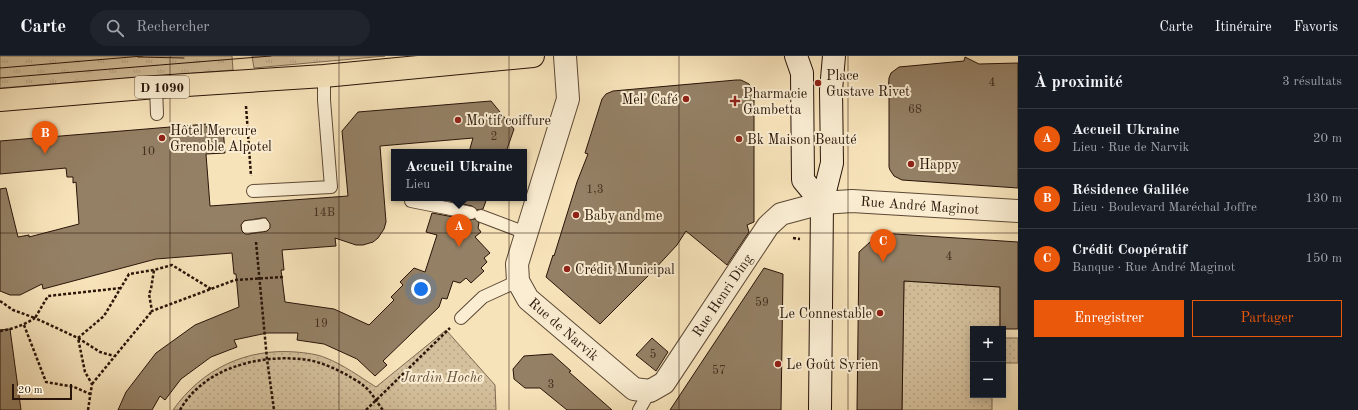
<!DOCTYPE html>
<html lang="fr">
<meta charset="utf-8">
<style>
body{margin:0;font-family:"Old Standard TT",serif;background:#20242c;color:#f1f3f6}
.controls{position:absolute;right:12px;bottom:12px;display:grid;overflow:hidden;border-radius:0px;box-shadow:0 2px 10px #0003}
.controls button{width:36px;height:36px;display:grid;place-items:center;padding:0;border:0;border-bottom:1px solid #363941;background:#171b24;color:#f1f3f6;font:20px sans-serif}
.scale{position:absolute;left:12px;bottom:10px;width:60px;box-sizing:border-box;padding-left:4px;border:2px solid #281408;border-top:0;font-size:11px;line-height:14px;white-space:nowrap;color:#281408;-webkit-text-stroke:3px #faedd2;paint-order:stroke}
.you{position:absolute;left:421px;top:233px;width:14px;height:14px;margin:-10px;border:3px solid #fff;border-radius:50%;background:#1a73e8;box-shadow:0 0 0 6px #1a73e833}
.badge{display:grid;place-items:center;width:26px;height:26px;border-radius:50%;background:#ea580c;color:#fff;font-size:13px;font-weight:700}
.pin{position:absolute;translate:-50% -33px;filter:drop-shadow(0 1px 2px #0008)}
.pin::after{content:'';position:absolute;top:21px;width:14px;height:12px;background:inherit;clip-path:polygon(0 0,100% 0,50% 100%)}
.popup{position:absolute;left:391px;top:93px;width:136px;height:52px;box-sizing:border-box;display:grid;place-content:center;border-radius:0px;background:#171b24;filter:drop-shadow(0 1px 3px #0005);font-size:13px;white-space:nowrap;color:#9ea1a6}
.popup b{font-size:15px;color:#f1f3f6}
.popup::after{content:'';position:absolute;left:50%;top:100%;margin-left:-8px;border:8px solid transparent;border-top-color:#171b24}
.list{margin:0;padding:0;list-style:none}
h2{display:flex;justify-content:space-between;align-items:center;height:52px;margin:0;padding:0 16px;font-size:17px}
h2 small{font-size:13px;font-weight:400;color:#9ea1a6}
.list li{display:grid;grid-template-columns:26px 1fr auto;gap:12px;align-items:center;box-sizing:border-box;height:60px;padding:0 16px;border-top:1px solid #363941}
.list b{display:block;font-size:15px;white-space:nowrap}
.list p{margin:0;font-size:13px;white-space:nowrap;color:#9ea1a6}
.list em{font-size:13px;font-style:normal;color:#9ea1a6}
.actions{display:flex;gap:8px;padding:12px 16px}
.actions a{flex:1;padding:9px 0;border:1px solid #ea580c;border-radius:0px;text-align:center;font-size:14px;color:#ea580c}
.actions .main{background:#ea580c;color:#fff}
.icon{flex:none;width:22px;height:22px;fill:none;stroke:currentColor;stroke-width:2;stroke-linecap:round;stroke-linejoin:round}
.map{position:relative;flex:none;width:1018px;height:354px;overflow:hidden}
header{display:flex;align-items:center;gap:24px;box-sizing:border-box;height:56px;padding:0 20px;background:#171b24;border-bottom:1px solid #363941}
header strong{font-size:19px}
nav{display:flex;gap:22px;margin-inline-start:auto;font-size:14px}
.search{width:280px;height:36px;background:#20242c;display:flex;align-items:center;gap:10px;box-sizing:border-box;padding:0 14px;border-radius:22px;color:#9ea1a6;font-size:15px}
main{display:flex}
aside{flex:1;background:#171b24}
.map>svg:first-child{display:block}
.grass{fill:url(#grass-tufts);stroke:#7e6a52}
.park{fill:url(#park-dots);stroke:#7e6a52}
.building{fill:#948065;stroke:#281408;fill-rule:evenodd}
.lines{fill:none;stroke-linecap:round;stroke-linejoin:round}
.lane-casing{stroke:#5c4834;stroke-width:14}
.street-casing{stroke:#5c4834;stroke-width:24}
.secondary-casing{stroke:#281408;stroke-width:24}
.primary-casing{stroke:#281408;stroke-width:24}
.path{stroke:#281408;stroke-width:2.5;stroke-dasharray:3 2;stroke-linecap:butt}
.lane{stroke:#faedd2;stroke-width:12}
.street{stroke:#faedd2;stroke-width:22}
.secondary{stroke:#faedd2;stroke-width:22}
.primary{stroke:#f7e3ba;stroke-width:22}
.tram{stroke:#281408;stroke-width:1}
.lane-bridge-casing{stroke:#5c4834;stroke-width:14;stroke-linecap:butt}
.lane-bridge{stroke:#faedd2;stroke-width:12}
.grid{fill:none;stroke:#281408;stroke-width:1;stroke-opacity:0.55}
.poi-dot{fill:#8f2418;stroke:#faedd2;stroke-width:1.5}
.labels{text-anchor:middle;stroke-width:4;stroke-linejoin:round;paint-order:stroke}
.number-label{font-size:12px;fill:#432f1f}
.shield{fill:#faedd2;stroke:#675545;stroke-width:1}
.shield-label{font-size:13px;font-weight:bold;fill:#281408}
.poi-label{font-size:14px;fill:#281408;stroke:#faedd2;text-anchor:start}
.street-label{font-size:14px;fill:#281408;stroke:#faedd2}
.park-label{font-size:14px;font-style:italic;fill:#64503c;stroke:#faedd2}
</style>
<header>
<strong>Carte</strong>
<div class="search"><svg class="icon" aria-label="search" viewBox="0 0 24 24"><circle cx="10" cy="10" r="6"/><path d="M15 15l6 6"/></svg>Rechercher</div>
<nav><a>Carte</a><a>Itinéraire</a><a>Favoris</a></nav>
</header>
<main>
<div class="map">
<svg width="1018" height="354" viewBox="0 0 1018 354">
<defs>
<pattern id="grass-tufts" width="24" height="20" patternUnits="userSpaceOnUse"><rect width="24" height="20" fill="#d4c09c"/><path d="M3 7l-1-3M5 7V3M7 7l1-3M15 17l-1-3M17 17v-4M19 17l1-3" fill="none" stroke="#b6a485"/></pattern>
<pattern id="park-dots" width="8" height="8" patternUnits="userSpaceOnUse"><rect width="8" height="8" fill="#d4c09c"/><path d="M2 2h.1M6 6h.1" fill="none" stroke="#b6a485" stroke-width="1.8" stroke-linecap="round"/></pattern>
</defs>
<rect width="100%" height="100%" fill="#f7e3ba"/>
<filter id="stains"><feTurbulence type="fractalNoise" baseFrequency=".005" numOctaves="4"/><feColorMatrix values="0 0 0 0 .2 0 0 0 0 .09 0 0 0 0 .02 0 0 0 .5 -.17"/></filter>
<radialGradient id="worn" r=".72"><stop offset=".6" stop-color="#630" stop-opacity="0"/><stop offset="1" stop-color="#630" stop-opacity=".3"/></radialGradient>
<path class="grass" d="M0,0H232L233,14L0,32Z
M252,0H385L254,12Z"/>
<path class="park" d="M904,225L1000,231V273H973V339H992V354H902Z
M446,274L495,329L496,354H173C202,313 246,292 296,296C306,297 317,298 326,302C344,309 360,321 376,331Z
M1003,282H1018V307H1003Z"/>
<path class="building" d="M965,1L979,8L1018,7V132L902,124L894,120L890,114L889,111V39H888L889,22L891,17L899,11L964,5Z
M736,24H741L749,28L754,36V166L747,169L749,176L727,209L686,175L677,189L652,216L600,268L546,221L553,199L554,200L577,126L588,98L585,97L602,43L606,38L613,35Z
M491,45L514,73L506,96H469L473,82L380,90L386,166L384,173L378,182L373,186L363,189H356L335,182L336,190L282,194L284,214H281L285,246L334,253L369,269L394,244L391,241L403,229L400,226L414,212L425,216L437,179L426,176L432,157L470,164L475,163L479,167L478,172L481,176L475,181L490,197L484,202L487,206L481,212L484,215L471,227L466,222L460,227L453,225L447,243L442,242L439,251L383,305L387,309L375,320L357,303L324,288L297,284L298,277H267L234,284L237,291L211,301L181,323L165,344L160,340L152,354H118L126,336L156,297L195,269L239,251L236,218H234L232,197L156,203L43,233L42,228L20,239H10L0,235V133L6,132L18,181L29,179V181L79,168L76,126L73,127V121H67L66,112L0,118V85L207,68V72L223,71L225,97L206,98L210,150L348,140L342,75L358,56ZM262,162H266L270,168V172L267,175L249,178H245L242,175L241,169L244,165Z
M436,142H487L483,153L477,154L472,150Z
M880,177L1018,186V273H1000V231L904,225L902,354H857L859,196Z
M764,212L783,218L781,354H670Z
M10,273L21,354H0V274Z
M652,282L668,296L656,315L636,299Z
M552,298L571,315L569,316L612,354H567L540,332H525L514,323L513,313L524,300Z"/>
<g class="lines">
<defs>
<path id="lane" d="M156,31L157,58
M253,135L331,131L324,44V20
M411,145L471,157
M481,160L526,177
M461,262L483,241L518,225
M639,354L650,335"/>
<path id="street" d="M565,0L568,43L517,208L518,225L528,243L634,333L650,335L664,327L768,170L781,158L822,147L852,145L1018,155"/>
<path id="secondary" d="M796,0L802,17L803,124L822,147
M820,354L822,147L832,107L831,34L834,0"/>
<path id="primary" d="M0,44L156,31L324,20L533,0"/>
</defs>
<use href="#lane" class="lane-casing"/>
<use href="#street" class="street-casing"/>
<use href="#secondary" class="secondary-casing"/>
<use href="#primary" class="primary-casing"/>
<path class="path" d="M246,50L251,120
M793,182L800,183
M256,186L267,303L274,354
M211,233L172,209L154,214L151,233L149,238L152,255L235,224L283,221
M0,245L13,254L35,262L48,240L121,232
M24,269L46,326L74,331L90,338
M0,275C13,273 24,269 35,262L78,282L104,260L129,218L154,214
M92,328L152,255
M88,354L92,328L85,316L78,282L100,296L114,300
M180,354C203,313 256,299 300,303C317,304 334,312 349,320C353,323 360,326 364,330C372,336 377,347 383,354
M366,354L450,272"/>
<use href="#lane" class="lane"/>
<use href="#street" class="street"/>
<use href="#secondary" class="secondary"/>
<use href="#primary" class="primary"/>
<path class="tram" d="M138,1L184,2
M0,12L143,0
M0,22L271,0"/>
<defs>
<path id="lane-bridge" d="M248,171L263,169"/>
</defs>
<use href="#lane-bridge" class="lane-bridge-casing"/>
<use href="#lane-bridge" class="lane-bridge"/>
</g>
<path class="grid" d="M170,0V354M339,0V354M509,0V354M679,0V354M848,0V354M0,177H1018"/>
<g class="poi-dot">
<circle cx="818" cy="27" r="4"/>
<circle cx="686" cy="43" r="4"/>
<path d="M733 39h4v4h4v4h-4v4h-4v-4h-4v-4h4z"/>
<circle cx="458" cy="64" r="4"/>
<circle cx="162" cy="82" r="4"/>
<circle cx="739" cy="83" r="4"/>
<circle cx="911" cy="108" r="4"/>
<circle cx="576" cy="159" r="4"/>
<circle cx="567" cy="213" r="4"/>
<circle cx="880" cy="257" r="4"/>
<circle cx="778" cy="308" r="4"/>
</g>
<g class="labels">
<g class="number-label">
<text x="992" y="30">4</text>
<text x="915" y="57">68</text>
<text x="494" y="84">2</text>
<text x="148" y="99">10</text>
<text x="595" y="137">1,3</text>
<text x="324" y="160">14B</text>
<text x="949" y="204">4</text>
<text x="762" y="250">59</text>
<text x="321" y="271">19</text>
<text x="653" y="302">5</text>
<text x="719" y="318">57</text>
<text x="551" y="332">3</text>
</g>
<rect class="shield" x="135" y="20" width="54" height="22" rx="3"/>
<g class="shield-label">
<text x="162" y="36">D 1090</text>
</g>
<g class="poi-label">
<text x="826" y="24">Place<tspan x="826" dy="16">Gustave Rivet</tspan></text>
<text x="743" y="42">Pharmacie<tspan x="743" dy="16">Gambetta</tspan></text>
<text x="678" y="48" text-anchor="end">Mel' Café</text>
<text x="466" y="69">Mo'tif coiffure</text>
<text x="170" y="79">Hôtel Mercure<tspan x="170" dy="16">Grenoble Alpotel</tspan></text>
<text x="747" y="88">Bk Maison Beauté</text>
<text x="919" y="113">Happy</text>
<text x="584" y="164">Baby and me</text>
<text x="575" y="218">Crédit Municipal</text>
<text x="872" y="262" text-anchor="end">Le Connestable</text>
<text x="786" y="313">Le Goût Syrien</text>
</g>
<g class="street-label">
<text transform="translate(920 149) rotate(4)" y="5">Rue André Maginot</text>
<text transform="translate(722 239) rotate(-56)" y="5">Rue Henri Ding</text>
<text transform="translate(564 273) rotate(41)" y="5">Rue de Narvik</text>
</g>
<g class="park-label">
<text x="442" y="326">Jardin Hoche</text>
</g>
</g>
<rect width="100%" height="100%" filter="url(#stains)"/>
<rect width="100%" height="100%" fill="url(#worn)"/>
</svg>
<div class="controls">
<button>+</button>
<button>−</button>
</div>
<div class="scale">20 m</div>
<div class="you"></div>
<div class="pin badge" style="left:459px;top:191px">A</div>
<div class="popup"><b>Accueil Ukraine</b>Lieu</div>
<div class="pin badge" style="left:45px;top:98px">B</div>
<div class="pin badge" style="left:883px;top:206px">C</div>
</div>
<aside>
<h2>À proximité<small>3 résultats</small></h2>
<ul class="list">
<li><span class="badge">A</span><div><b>Accueil Ukraine</b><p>Lieu · Rue de Narvik</p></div><em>20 m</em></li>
<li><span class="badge">B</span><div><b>Résidence Galilée</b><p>Lieu · Boulevard Maréchal Joffre</p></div><em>130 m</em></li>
<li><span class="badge">C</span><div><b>Crédit Coopératif</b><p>Banque · Rue André Maginot</p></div><em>150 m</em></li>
</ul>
<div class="actions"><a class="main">Enregistrer</a><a>Partager</a></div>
</aside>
</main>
